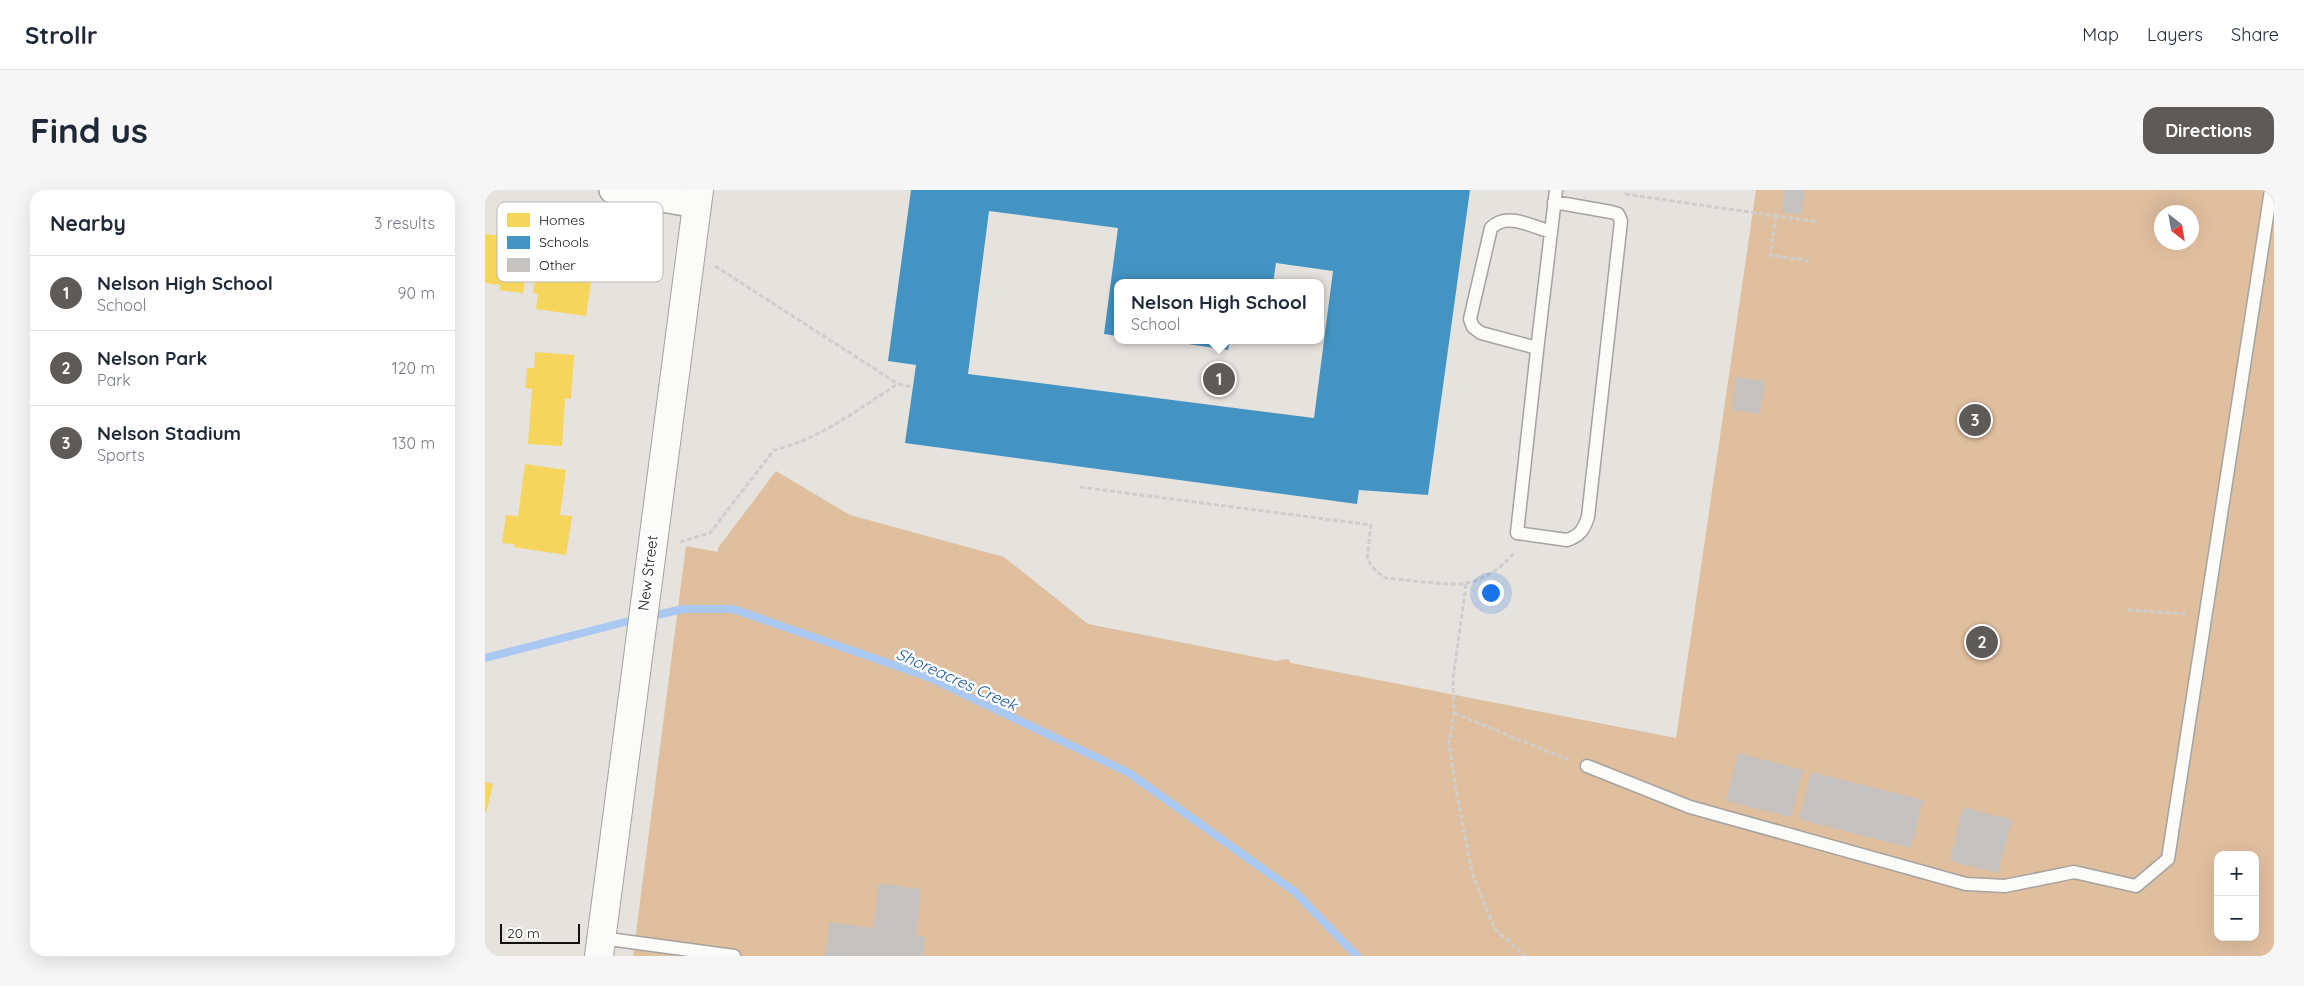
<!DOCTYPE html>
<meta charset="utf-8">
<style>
body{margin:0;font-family:Quicksand,sans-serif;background:#f6f6f7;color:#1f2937}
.controls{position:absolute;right:15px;bottom:15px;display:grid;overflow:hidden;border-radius:10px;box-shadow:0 5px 20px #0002}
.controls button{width:45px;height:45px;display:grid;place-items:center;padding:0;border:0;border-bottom:1px solid #e0e1e3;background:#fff;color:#1f2937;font:25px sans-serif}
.compass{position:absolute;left:1669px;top:15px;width:45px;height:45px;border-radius:50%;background:#fff;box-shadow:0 5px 20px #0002;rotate:149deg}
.scale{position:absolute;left:15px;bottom:12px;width:80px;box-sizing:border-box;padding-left:5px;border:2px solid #13110e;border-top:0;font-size:14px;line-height:18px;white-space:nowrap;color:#13110e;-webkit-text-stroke:4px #fff;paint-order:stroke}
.you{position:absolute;left:1005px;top:402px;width:18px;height:18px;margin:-12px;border:4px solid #fff;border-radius:50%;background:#1a73e8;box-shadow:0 0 0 8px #1a73e833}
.badge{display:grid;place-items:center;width:32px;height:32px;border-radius:50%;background:#5d5a57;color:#fff;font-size:16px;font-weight:700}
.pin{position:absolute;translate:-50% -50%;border:2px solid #fff;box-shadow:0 1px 5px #0006}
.popup{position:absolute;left:629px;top:89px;width:210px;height:65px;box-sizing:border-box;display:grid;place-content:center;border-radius:10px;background:#fff;filter:drop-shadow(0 1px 4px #0005);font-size:16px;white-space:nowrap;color:#747a83}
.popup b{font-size:19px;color:#1f2937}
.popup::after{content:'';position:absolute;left:50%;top:100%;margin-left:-10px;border:10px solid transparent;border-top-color:#fff}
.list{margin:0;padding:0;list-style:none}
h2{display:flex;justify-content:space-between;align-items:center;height:65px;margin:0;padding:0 20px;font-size:21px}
h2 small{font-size:16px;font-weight:400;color:#747a83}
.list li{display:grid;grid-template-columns:32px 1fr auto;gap:15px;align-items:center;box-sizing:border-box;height:75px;padding:0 20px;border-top:1px solid #e0e1e3}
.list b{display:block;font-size:19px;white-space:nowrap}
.list p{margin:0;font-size:16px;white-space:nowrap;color:#747a83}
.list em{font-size:16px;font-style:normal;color:#747a83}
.map{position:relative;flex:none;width:1789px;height:766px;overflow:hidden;border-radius:15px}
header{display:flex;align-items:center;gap:30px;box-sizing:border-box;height:70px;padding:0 25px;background:#fff;border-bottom:1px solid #e0e1e3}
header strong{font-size:24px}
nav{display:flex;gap:28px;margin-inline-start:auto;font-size:18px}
.intro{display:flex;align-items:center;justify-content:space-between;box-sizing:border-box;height:120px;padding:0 30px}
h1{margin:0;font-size:35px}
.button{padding:12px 22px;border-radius:15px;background:#5d5a57;color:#fff;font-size:18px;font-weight:700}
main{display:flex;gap:30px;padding:0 30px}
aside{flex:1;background:#fff;border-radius:15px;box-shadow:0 5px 20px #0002}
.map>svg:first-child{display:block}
.green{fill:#e0bf9f;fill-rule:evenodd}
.homes{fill:#f6d55c}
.schools{fill:#4393c3;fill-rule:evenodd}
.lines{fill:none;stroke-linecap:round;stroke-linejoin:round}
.stream{stroke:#a9c9f2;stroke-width:8}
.building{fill:#c5c2bf}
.lane-casing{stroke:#a5a29f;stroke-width:15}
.street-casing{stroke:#a5a29f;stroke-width:28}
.secondary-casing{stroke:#a5a29f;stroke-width:30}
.path{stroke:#cfcecc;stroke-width:3;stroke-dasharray:5 2.5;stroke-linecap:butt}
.lane{stroke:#fbfbfa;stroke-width:12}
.street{stroke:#fbfbfa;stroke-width:25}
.secondary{stroke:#fbfbfa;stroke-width:28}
.labels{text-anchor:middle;stroke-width:5;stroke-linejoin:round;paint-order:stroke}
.street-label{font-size:15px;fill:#13110e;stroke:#fff}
.water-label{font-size:16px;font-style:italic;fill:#19569e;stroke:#fff}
.key{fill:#fff;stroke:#b8b8b7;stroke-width:1}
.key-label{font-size:14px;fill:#13110e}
</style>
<header>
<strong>Strollr</strong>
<nav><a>Map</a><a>Layers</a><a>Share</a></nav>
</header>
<div class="intro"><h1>Find us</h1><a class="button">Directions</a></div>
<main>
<aside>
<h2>Nearby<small>3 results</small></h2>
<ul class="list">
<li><span class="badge">1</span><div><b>Nelson High School</b><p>School</p></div><em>90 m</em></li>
<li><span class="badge">2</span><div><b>Nelson Park</b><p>Park</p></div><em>120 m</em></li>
<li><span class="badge">3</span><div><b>Nelson Stadium</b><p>Sports</p></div><em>130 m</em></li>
</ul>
</aside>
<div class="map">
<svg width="1789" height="766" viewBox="0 0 1789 766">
<rect width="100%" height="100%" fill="#e6e2de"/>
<path class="green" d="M1271,0H1789V766H148L201,356L233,362V358L291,281L365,325L519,367L603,434L791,471L803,469L806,473L1191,548ZM1676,22H1706V52H1676ZM1733,665H1770V747H1733Z"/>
<path class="homes" d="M0,44L46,50L38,103L14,100L15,95L0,93Z
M55,55L84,59L82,73L108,77L101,126L51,119L53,104L48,103Z
M50,162L89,165L86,209L80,208L77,256L43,254L47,199L40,198L42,178H49Z
M40,274L81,280L75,325L87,326L81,365L29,357V354L17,353L21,325L33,326Z
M0,592L8,594L1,623H0Z"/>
<path class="schools" d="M426,0H985L943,305L874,300L872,314L420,253L431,175L403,171ZM504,21L633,38L619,144L633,146V93H788L791,73L848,81L829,228L483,184Z
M677,150H745L743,160Z"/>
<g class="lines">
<path class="stream" d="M163,427L198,419H248L443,487L644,583L810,702L872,766
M0,468L152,429"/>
</g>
<path class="building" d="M1299,0H1320L1316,25L1297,22Z
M1251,187L1280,191L1275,224L1247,220Z
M1253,563L1318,580L1306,627L1241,611Z
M1326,582L1438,610L1426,658L1314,629Z
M1478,617L1527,630L1513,683L1465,671Z
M394,693L436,699L431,746L440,747L438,766H340L344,732L388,738Z"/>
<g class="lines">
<defs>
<path id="lane" d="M1069,12L1126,22L1133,24L1136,31L1103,327C1099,339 1095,346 1082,350L1032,343C1044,229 1057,114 1071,0
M1052,158L996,143L988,137L985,129L1006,38C1022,22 1046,36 1066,42
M1102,576L1205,617L1481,694L1520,696L1589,682L1651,696L1683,669L1786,0
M116,748L249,766"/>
<path id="street" d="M127,0L211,15"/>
<path id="secondary" d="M114,766L214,0"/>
</defs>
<use href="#lane" class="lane-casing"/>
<use href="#street" class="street-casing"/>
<use href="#secondary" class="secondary-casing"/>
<path class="path" d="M1140,4L1333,32
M1291,26L1285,65L1324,71
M230,76L413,194
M595,297L886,335L882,369L890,380L900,388C917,389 969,397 982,393C1000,389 1020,376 1030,361
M195,352L225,343L289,260C334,250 374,218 413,194L428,197
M981,394L968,489L969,523L964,553L971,600L988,686L1010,739L1040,766
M1643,420L1701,424
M969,523L1084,570"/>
<use href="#lane" class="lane"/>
<use href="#street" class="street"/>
<use href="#secondary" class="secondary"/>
</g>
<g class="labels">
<g class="street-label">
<text transform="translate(163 383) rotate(-83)" y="5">New Street</text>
</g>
<g class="water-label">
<text transform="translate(472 489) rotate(24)" y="6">Shoreacres Creek</text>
</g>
</g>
<rect x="12" y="12" width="166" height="80" rx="8" class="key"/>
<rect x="22" y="23" width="23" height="14" fill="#f6d55c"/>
<rect x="22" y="46" width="23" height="13" fill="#4393c3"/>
<rect x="22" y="68" width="23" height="14" fill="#c5c2bf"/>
<g class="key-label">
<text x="54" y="35">Homes</text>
<text x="54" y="57">Schools</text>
<text x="54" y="80">Other</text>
</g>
</svg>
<div class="controls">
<button>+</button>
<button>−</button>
</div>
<svg class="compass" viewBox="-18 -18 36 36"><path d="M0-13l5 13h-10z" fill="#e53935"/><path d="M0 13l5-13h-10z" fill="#747a83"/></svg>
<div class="scale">20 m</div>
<div class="you"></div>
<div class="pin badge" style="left:734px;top:189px">1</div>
<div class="popup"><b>Nelson High School</b>School</div>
<div class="pin badge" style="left:1497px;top:452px">2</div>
<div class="pin badge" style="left:1490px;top:230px">3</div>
</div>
</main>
